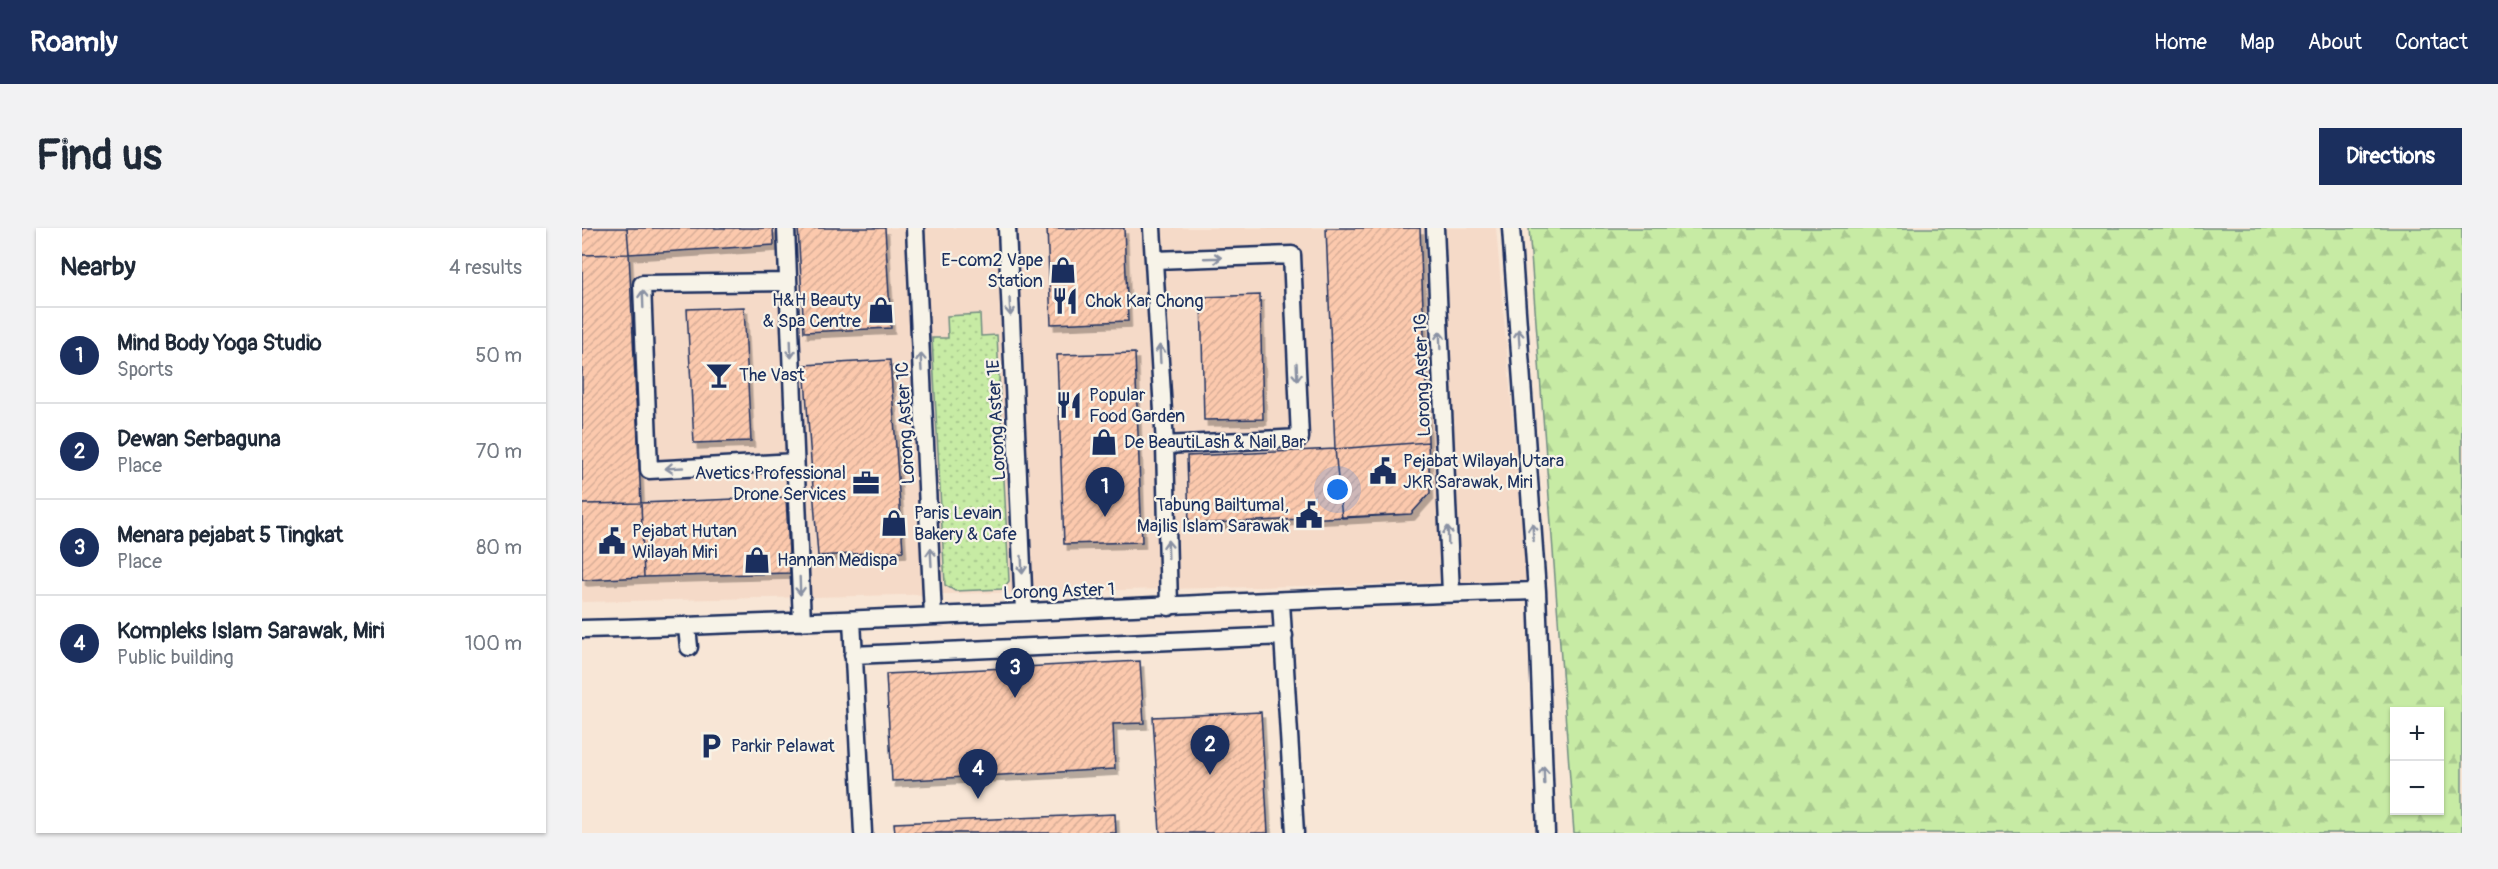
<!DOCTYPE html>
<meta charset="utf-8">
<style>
body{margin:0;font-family:Pangolin,sans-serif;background:#f2f2f3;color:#1f2937}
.controls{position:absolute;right:18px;bottom:18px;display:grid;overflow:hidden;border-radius:0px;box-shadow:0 2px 4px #0004}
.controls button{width:54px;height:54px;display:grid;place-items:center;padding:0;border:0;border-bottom:2px solid #e0e1e3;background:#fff;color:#1f2937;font:30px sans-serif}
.you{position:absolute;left:756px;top:262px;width:21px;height:21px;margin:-15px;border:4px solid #fff;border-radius:50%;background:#1a73e8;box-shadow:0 0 0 9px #1a73e833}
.badge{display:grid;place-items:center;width:39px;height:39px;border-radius:50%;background:#1b2f5e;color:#fff;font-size:20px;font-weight:700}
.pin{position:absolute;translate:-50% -50px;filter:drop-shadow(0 2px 3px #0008)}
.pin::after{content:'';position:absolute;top:32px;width:21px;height:18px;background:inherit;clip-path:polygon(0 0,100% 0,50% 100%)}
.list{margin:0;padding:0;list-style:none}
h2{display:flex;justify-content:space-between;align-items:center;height:78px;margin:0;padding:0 24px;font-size:26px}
h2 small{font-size:20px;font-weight:400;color:#747a83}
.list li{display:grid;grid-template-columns:39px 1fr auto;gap:18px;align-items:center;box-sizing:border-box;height:96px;padding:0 24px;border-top:2px solid #e0e1e3}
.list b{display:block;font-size:22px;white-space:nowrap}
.list p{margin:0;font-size:20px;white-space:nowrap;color:#747a83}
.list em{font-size:20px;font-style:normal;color:#747a83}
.map{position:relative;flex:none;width:1880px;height:605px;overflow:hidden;border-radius:0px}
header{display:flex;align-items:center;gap:36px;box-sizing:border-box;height:84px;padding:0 30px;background:#1b2f5e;color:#fff}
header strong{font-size:28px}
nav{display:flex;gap:33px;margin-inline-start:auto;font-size:21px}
.intro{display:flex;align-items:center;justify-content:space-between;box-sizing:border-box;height:144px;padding:0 36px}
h1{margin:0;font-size:42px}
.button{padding:15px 27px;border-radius:0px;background:#1b2f5e;color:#fff;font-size:21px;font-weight:700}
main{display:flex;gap:36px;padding:0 36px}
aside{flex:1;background:#fff;border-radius:0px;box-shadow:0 2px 4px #0004}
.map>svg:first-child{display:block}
.built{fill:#f5dac8}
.forest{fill:url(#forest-firs);stroke:#718d81;stroke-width:1.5;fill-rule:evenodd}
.park{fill:url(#park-dots);stroke:#718d81;stroke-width:1.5}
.building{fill:url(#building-hatch);stroke:#1b2f5e;stroke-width:1.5;filter:url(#shadow)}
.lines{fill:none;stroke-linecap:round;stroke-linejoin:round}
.service-casing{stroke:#1b2f5e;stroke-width:21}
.service{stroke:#f7f3e8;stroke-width:16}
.oneway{stroke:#8991a3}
.labels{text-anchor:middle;stroke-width:4.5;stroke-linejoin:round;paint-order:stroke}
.poi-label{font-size:18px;fill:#1b2f5e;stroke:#f7f3e8;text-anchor:start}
.street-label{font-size:18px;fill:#1b2f5e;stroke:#f7f3e8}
</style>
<header>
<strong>Roamly</strong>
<nav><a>Home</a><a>Map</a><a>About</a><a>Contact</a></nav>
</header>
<div class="intro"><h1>Find us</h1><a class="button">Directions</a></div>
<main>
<aside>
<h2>Nearby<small>4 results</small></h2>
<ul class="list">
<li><span class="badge">1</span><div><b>Mind Body Yoga Studio</b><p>Sports</p></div><em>50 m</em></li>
<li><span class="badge">2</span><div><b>Dewan Serbaguna</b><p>Place</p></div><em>70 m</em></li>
<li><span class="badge">3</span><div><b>Menara pejabat 5 Tingkat</b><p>Place</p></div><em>80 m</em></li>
<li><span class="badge">4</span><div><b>Kompleks Islam Sarawak, Miri</b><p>Public building</p></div><em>100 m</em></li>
</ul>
</aside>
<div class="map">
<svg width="1880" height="605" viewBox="0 0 1880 605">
<defs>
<pattern id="forest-firs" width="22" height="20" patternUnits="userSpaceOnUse" patternTransform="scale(1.5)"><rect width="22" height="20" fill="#c7eba4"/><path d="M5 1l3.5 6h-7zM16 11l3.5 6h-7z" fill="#aaca90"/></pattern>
<pattern id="park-dots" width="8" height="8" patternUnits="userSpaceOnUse" patternTransform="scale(1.5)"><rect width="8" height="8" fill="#c7eba4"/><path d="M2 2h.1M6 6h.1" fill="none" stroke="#aaca90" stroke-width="1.8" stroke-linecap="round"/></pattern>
<pattern id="building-hatch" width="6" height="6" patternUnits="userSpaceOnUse" patternTransform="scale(1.5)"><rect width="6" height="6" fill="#fcc9ad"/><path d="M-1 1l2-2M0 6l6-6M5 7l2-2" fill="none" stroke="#d7ad97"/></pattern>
<filter id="shadow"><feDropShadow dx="3.5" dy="6" stdDeviation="0" flood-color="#0004"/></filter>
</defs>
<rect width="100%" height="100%" fill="#f8e6d6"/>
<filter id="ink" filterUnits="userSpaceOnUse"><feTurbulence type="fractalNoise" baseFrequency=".0167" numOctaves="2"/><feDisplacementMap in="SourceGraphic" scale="12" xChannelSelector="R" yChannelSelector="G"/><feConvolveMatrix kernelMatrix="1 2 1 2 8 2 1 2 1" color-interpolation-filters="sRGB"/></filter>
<g filter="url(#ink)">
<path class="built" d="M0,0H914L945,353L0,374Z"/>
<path class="forest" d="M947,0H1880V605H992ZM1812,484H1858V582H1812Z"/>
<path class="park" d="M398,86L399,108L415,107L427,353L421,361L373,363L363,357L350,110H366L365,88Z"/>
<path class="building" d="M0,0H45L47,26L0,27Z
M45,0H191L192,17L47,26Z
M216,0H303L309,100L222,104Z
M465,0H542L546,93L469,96Z
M744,0H838L848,265L829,286L607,296L605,228L753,221Z
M47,26L59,275L0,276V27Z
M678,67L681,191L622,192L619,69Z
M162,79L169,213L112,215L105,81Z
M553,125L560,314L482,316L475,127Z
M308,132L321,323L236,328L222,137Z
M846,214L848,265L829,286L760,290L753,221Z
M204,269L208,345L62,349L59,275Z
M59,275L62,349L2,352L0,351V276Z
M558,433L562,495L531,496L533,541L310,553L304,446Z
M679,484L686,605H578L571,489Z
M533,586L534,605H313L312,595Z"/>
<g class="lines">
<defs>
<path id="service" d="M204,0L220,394
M333,0L351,388
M425,0L442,383
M570,0L583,217L587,379
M853,0L869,365
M929,0L955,363L964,605
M573,32L710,27L718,210L583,217
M206,54L60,56L67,242L213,234
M699,374L713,605
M270,392L281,605
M105,399L107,419
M0,401C319,393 637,372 955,363
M271,427L702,408"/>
</defs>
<use href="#service" class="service-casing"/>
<use href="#service" class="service"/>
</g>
<defs><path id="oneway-shaft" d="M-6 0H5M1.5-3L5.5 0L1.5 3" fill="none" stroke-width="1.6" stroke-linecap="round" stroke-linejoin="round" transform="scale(1.5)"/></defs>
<g class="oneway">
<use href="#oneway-shaft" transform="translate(631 30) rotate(-2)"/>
<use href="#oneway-shaft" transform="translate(61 71) rotate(-92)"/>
<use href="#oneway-shaft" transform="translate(428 79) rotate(87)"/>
<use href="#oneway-shaft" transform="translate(937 110) rotate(-94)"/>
<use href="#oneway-shaft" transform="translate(858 112) rotate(-92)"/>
<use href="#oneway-shaft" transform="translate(209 121) rotate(88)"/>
<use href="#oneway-shaft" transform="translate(578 126) rotate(-93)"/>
<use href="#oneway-shaft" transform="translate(339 134) rotate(-93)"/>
<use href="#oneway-shaft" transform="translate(715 144) rotate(87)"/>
<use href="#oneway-shaft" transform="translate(92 240) rotate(177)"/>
<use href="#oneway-shaft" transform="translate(951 304) rotate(-94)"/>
<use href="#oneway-shaft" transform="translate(866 307) rotate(-92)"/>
<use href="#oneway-shaft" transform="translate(586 321) rotate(-92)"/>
<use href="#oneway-shaft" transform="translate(349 329) rotate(-93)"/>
<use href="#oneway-shaft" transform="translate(440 337) rotate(87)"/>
<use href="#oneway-shaft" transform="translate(218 358) rotate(88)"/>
<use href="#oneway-shaft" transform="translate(962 547) rotate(-92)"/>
</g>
</g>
<defs>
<symbol id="shop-bare" viewBox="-9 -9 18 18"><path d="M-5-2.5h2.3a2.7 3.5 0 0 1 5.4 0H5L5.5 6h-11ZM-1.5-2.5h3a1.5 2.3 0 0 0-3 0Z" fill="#1b2f5e" stroke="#f7f3e8" stroke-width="2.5" paint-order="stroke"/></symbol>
<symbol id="restaurant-bare" viewBox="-9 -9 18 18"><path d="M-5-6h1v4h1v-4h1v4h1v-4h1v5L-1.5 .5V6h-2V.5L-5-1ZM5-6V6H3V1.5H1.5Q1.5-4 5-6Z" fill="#1b2f5e" stroke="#f7f3e8" stroke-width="2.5" paint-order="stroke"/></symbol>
<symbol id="bar-bare" viewBox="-9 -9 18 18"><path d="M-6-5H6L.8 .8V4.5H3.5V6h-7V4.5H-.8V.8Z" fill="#1b2f5e" stroke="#f7f3e8" stroke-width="2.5" paint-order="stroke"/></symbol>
<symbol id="civic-bare" viewBox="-9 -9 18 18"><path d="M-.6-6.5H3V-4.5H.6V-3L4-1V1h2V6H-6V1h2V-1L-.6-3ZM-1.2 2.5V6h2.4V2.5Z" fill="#1b2f5e" stroke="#f7f3e8" stroke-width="2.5" paint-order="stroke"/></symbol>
<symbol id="office-bare" viewBox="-9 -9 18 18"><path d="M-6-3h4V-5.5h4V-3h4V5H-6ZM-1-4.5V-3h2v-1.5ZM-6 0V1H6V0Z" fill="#1b2f5e" stroke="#f7f3e8" stroke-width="2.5" paint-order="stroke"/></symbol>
<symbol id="parking-bare" viewBox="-9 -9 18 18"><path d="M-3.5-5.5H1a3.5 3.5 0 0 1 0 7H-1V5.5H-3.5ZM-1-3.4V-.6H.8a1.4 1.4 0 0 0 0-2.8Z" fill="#1b2f5e" stroke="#f7f3e8" stroke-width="2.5" paint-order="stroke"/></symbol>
</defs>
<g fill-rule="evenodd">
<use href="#shop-bare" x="462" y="23" width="38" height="38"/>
<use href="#restaurant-bare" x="464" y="54" width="38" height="38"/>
<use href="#shop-bare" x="280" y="63" width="38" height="38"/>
<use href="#bar-bare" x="118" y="128" width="38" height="38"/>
<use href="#restaurant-bare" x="468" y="158" width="38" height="38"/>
<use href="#shop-bare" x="503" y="195" width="38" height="38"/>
<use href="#civic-bare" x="782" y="224" width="38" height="38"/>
<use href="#office-bare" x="265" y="236" width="38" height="38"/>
<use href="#civic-bare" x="708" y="268" width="38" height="38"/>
<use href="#shop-bare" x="293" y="276" width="38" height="38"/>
<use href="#civic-bare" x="11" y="294" width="38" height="38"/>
<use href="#shop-bare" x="156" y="313" width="38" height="38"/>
<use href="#parking-bare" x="110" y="499" width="38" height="38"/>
</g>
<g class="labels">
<g class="poi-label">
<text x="461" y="38" text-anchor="end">E-com2 Vape<tspan x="461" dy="21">Station</tspan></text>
<text x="279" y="78" text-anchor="end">H&amp;H Beauty<tspan x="279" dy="21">&amp; Spa Centre</tspan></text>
<text x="503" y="79">Chok Kar Chong</text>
<text x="157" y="153">The Vast</text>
<text x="507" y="173">Popular<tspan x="507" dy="21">Food Garden</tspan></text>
<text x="542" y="220">De BeautiLash &amp; Nail Bar</text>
<text x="821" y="239">Pejabat Wilayah Utara<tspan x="821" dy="21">JKR Sarawak, Miri</tspan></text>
<text x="264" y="251" text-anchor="end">Avetics Professional<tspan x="264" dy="21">Drone Services</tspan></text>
<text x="707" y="283" text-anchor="end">Tabung Bailtumal,<tspan x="707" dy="21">Majlis Islam Sarawak</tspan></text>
<text x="332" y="291">Paris Levain<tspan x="332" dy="21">Bakery &amp; Cafe</tspan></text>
<text x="50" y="309">Pejabat Hutan<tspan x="50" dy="21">Wilayah Miri</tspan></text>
<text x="195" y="338">Hannan Medispa</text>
<text x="149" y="524">Parkir Pelawat</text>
</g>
<g class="street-label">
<text transform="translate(840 147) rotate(-92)" y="6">Lorong Aster 1G</text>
<text transform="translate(414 192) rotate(-93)" y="6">Lorong Aster 1E</text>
<text transform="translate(323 195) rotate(-93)" y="6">Lorong Aster 1C</text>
<text transform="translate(477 363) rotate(-2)" y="6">Lorong Aster 1</text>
</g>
</g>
</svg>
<div class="controls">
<button>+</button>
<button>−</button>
</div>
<div class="you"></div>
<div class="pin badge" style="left:523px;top:289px">1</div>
<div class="pin badge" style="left:628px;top:547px">2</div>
<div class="pin badge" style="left:433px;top:470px">3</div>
<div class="pin badge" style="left:396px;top:571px">4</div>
</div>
</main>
